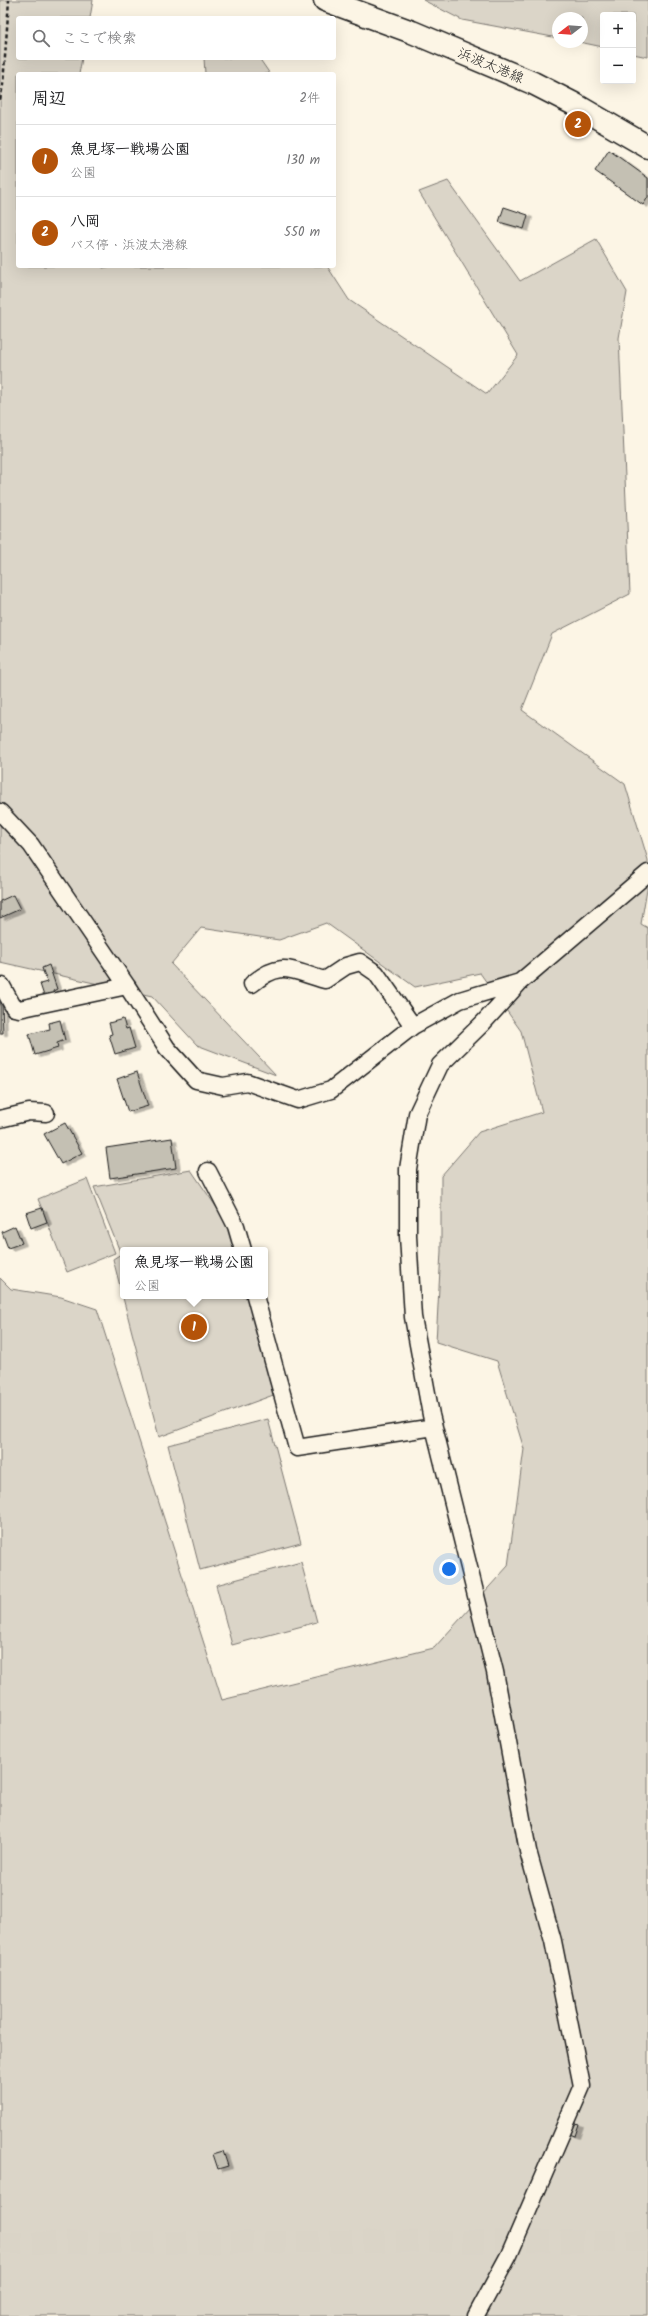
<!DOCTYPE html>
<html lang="ja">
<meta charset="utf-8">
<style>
body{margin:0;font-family:Kalam,"Klee One",sans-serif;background:#f6f6f6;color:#202124}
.controls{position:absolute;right:12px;top:12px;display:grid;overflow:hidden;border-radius:4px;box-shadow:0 4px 16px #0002}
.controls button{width:36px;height:36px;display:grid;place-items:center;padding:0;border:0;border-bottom:1px solid #e0e0e0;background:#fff;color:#202124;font:20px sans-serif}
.compass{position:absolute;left:552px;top:12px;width:36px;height:36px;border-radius:50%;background:#fff;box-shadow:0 4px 16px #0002;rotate:253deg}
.you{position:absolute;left:449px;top:1569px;width:14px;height:14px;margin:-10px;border:3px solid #fff;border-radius:50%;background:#1a73e8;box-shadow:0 0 0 6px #1a73e833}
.badge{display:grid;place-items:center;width:26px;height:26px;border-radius:50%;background:#b45309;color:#fff;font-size:13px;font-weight:700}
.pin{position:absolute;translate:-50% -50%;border:2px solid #fff;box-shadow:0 1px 4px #0006}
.popup{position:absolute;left:120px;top:1247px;width:148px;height:52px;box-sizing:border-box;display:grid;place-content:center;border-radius:4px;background:#fff;filter:drop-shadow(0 1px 3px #0005);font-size:13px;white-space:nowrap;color:#757577}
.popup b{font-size:15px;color:#202124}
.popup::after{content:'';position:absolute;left:50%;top:100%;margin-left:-8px;border:8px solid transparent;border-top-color:#fff}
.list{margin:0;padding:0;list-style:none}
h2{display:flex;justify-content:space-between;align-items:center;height:52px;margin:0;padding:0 16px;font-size:17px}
h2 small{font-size:13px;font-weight:400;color:#757577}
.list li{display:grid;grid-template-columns:26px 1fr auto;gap:12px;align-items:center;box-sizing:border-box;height:72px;padding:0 16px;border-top:1px solid #e0e0e0}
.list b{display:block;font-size:15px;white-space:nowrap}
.list p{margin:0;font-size:13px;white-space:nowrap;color:#757577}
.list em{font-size:13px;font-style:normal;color:#757577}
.icon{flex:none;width:22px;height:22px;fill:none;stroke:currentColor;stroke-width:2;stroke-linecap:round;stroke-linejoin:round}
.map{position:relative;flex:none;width:648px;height:2316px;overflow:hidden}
.search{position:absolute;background:#fff;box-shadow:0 4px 16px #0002;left:16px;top:16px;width:320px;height:44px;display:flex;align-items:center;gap:10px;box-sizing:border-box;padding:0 14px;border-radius:4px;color:#757577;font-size:15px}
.panel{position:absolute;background:#fff;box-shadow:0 4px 16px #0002;left:16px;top:72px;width:320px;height:196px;border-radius:4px}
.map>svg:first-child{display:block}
.green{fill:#dbd5c8;stroke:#7c7872}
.building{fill:#c4c0b3;stroke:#1c1c1c;filter:url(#shadow)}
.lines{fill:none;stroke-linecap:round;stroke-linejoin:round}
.highway-tunnel{stroke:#dad4c7;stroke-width:22;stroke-dasharray:22 11;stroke-linecap:butt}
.street-casing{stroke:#1c1c1c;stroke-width:19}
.secondary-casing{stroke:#1c1c1c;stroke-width:25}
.path{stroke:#1c1c1c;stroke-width:2.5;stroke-dasharray:4 3;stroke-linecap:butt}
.street{stroke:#fcf5e5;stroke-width:16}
.secondary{stroke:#fcf5e5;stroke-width:22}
.labels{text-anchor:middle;stroke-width:3;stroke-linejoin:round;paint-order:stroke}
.street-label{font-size:14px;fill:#1c1c1c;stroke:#fcf5e5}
</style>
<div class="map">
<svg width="648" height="2316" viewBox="0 0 648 2316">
<defs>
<filter id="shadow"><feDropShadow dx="4.5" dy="2.5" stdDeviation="0" flood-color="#0004"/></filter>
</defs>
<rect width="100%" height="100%" fill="#fcf5e5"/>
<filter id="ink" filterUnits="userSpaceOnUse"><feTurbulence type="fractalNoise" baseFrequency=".025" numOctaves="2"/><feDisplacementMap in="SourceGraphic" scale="8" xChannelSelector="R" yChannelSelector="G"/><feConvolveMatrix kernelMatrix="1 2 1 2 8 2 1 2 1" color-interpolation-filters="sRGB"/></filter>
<g filter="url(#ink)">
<path class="green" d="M0,0H93L90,18H18V58H82L79,74H18V266H101L103,268L112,266H327L349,300L487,394L518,355L419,192L448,181L520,281L596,239L627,292L619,338L630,594L552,634L522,710L625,784L648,860V883L641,924L648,928V2316H0V1278L11,1289L61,1297L97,1309L222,1700L434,1648L508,1566L524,1449L497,1361L436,1342L441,1251V1176L479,1132L542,1112L521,1031L480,973L415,987L326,923L279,940L201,928L171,964L276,1075L197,1045L152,996L0,962Z
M423,0H648V57L633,54V15H603V47L579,42H582V18H558V38L462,20Z
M204,58H259L270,74H205Z
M191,1170L230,1227L236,1250H123V1296H249L276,1394L159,1437L113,1259L121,1254L94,1187Z
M87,1179L115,1253L67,1272L38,1199Z
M268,1419L301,1543L200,1570L168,1445Z
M301,1562L317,1622L232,1645L216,1585Z"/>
<path class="building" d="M609,150L648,178V197L643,205L595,171Z
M504,207L528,215L524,229L499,222Z
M13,895L20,909L0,918V901Z
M49,965L57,989L53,991L54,995L45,999L40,984L47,982L42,968Z
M0,1002H2L3,1033H0Z
M123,1019L126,1029L129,1028L135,1048L115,1054L109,1035L112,1034L109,1023Z
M60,1020L65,1040L57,1043L58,1048L35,1055L29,1034L50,1029L49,1023Z
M137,1072L148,1106L128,1112L117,1079Z
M65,1123L82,1153L61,1164L44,1134Z
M172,1138L176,1168L110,1178L106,1148Z
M42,1208L47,1222L31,1228L26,1213Z
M15,1226L22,1243L8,1248L2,1232Z
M573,2122L579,2124L575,2136L569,2134Z
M223,2151L228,2166L218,2169L213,2154Z"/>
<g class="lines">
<path class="highway-tunnel" d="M0,2243L648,2241"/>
<defs>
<path id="street" d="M0,812L31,845L127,986L167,1048L196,1080L223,1086L247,1082L298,1100L331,1090L413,1026L460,1000L520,982
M252,984C282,959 291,971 325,980L346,966L360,962L376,973L413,1026
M0,986H2L14,1008L19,1009L127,986
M0,1119L29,1112L46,1113
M208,1171L236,1226L243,1250
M255,1296L297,1448L434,1427
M476,2316L509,2255L582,2086L553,1941L528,1851L495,1672L431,1415L413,1317L408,1236V1169L417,1114L440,1065L483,1023L520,982L648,873"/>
<path id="secondary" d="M325,0L412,32L533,83L574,104L648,147"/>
</defs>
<use href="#street" class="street-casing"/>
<use href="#secondary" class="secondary-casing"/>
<path class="path" d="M0,100L3,85L9,0"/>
<use href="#street" class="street"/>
<use href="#secondary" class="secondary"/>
</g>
</g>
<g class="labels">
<g class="street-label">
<text transform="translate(491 65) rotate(23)" y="5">浜波太港線</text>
</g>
</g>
</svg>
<div class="controls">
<button>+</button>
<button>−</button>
</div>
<svg class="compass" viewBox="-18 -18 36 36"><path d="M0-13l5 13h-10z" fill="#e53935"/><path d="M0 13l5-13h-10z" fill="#757577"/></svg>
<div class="you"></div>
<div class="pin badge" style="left:194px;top:1327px">1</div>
<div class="popup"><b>魚見塚一戦場公園</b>公園</div>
<div class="pin badge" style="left:578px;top:124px">2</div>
<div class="search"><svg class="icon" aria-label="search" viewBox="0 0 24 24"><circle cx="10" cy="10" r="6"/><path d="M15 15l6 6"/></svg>ここで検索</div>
<section class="panel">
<h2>周辺<small>2件</small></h2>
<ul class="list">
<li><span class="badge">1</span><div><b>魚見塚一戦場公園</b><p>公園</p></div><em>130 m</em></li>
<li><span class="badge">2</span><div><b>八岡</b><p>バス停 · 浜波太港線</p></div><em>550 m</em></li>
</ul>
</section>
</div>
